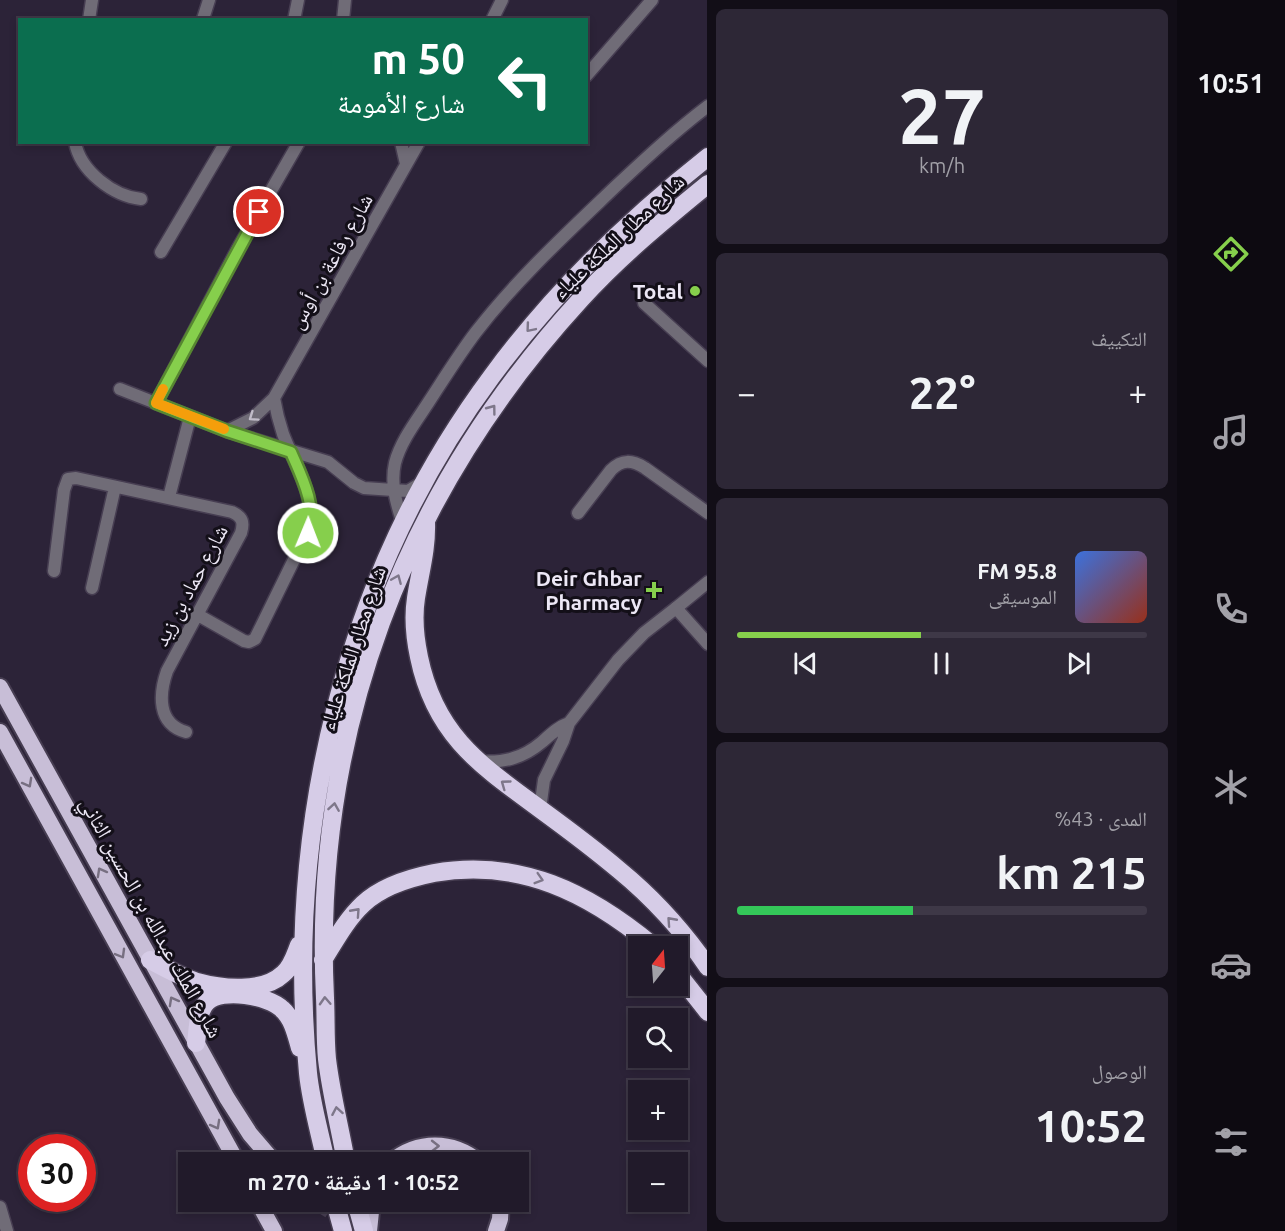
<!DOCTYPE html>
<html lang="ar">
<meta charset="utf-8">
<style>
body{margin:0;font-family:Ubuntu,"Noto Naskh Arabic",sans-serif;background:#2d2736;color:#f1f3f6;direction:rtl;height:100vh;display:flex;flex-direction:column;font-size:22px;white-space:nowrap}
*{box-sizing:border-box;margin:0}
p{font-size:20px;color:#a2a1a8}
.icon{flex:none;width:33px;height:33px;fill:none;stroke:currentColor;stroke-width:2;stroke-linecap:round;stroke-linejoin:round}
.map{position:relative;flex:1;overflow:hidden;direction:ltr}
.side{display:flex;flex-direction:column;gap:9px;padding:9px;background:#120e17;width:470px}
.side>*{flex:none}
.top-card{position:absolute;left:18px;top:18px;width:570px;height:126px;border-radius:0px;box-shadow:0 3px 9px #0003,0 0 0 2px #3e3847;direction:rtl;background:#0b6e4f;color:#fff;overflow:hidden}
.needle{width:39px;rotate:17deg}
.controls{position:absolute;left:628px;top:936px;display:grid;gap:12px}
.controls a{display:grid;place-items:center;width:60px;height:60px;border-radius:0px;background:#211a2a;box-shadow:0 3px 9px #0003,0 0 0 2px #3e3847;font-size:30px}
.speed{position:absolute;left:18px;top:1134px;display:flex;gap:12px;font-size:30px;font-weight:700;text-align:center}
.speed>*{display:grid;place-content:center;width:78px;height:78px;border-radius:50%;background:#211a2a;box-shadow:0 3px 9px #0003,0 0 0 2px #3e3847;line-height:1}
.speed .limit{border:9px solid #d22;background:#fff;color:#111}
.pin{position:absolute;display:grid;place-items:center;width:51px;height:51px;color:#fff;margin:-26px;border:3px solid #fff;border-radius:50%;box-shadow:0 2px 6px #0007}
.me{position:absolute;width:66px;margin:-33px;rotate:1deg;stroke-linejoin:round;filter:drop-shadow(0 0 4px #0008)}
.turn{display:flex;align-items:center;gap:21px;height:126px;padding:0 24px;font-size:27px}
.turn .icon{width:78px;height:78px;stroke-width:2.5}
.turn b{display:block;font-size:42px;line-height:51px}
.big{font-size:45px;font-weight:700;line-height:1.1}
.side .widget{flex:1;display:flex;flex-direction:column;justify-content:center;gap:9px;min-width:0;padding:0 21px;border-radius:9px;background:#2d2736}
.side .dial{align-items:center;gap:0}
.dial b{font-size:78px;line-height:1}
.song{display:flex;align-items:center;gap:18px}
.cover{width:72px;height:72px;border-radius:9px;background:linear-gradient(135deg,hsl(220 70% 55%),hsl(10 70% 35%))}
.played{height:6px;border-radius:3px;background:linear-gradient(90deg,#86cf4c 45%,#3e3847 45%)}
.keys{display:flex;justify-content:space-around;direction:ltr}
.heat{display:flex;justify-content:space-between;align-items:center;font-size:33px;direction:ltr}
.charge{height:9px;border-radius:4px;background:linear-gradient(90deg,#34c759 43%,#3e3847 0)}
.trip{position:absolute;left:178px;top:1152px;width:351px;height:60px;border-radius:0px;background:#211a2a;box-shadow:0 3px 9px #0003,0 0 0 2px #3e3847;font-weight:700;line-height:60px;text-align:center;direction:rtl}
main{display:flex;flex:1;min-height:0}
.tab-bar{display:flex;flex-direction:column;width:108px;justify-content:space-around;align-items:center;background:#0d0a11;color:#a2a1a8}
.tab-bar .icon{width:42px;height:42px}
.tab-bar .active{color:#86cf4c}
.tab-bar b{font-size:27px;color:#f1f3f6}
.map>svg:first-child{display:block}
</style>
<main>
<nav class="tab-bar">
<b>10:51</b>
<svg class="icon active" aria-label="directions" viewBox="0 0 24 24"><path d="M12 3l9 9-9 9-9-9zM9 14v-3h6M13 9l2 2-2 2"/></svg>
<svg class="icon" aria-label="music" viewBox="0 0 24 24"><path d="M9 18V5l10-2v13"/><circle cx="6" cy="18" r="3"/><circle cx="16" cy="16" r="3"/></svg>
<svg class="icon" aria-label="phone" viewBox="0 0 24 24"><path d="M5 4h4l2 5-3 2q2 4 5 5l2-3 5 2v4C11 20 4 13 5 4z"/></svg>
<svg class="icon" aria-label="climate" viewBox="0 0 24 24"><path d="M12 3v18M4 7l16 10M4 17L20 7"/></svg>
<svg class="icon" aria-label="car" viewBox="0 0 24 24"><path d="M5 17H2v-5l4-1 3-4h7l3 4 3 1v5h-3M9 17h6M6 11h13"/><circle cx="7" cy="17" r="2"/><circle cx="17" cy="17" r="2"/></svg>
<svg class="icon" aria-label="filters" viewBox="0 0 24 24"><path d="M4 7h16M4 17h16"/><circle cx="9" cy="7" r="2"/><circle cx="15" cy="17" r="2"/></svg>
</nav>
<section class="side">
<div class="widget dial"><b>27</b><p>km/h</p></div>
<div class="widget"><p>التكييف</p>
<div class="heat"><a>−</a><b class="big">22°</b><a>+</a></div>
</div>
<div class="widget">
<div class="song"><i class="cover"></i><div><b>95.8 FM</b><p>الموسيقى</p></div></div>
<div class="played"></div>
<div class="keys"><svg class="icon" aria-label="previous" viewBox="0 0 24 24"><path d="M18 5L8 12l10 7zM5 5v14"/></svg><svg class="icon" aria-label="pause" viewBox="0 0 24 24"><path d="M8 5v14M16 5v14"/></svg><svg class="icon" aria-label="next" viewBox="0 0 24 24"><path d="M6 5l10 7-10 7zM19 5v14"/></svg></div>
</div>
<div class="widget"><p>المدى · 43%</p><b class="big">215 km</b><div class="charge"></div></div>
<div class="widget"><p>الوصول</p><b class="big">10:52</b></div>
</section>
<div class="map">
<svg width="708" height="1231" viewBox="0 0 708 1231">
<rect width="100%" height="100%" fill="#2c2338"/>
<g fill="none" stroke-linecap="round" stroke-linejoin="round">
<path stroke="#494054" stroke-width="16" stroke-dasharray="16 8" stroke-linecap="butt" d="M 316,1202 L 363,1231"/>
<defs>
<path id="minor" d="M 203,19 L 209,0
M 89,20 L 92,0
M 294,20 L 298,0
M 343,20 L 345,0
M 492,20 L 502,0
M 586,76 L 652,0
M 75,142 C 80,171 113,196 141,199
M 401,142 L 406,164
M 161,252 L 226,142
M 644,303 L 708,361
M 120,389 L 227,431 L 328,462 L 354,483 L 364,488 L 408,491 L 424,481
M 156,403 L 237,250 L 299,142
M 227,431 L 253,418 L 274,398 L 419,142
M 169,497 L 190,417
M 578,513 L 611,470 C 622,459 632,460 645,468 L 708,513
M 403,525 C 397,504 390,485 395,463 C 401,440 418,419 430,400 C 445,377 460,353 476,332 C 517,279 567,233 615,187 C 645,159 675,131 708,106
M 54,571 L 64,490 L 68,479 L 76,478 L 232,512 C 243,517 244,523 241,533 L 167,671 C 159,694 157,724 186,732
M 92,588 L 115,487
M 676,608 L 708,582
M 198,615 L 244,641 L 249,642 L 255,639 L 310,527 C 315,495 294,463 283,434 C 279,422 276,410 274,398
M 0,1207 L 7,1231"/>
<path id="tertiary" d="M 477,761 C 503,763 522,759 542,742 C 551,734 558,727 569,723
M 540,809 L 544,780 L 563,741 L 569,723 L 618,660 L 644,633 L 676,608 L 708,644"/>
<path id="trunk" d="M 0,687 L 227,1098 L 250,1134 L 274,1162
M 0,732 L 237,1162
M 391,1162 C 418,1140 452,1140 479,1162
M 258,1202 L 274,1231
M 369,1231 L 372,1202
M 496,1231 L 500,1219 L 501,1202"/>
<path id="motorway" d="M 426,522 C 427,549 420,572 416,598 C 413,617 415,638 419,657 C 435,735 480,765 540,809 C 566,828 593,848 619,870 C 652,897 683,931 708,967
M 150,960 C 165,968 181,977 197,982 C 222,989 263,993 283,974 C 292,967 295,955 299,945
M 323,960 C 335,941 346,920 363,904 C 382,886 409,878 434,873 C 520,858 589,893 653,946
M 678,974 L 708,1012
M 196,1043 C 198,1030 197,1012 207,1002 C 222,987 269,996 282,1009 C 293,1019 296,1034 300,1048
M 326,1162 C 320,1133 311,1103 308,1073 C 285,828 344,575 492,376 C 553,293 627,221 708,157
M 346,1162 C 340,1128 331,1093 327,1059 C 325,1039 326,1018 325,998 C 312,734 402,494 581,299 C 619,257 664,220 708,184
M 335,1202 L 343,1231
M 356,1202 L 364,1231"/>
</defs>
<use href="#minor" stroke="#473e52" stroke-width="15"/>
<use href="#tertiary" stroke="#473e52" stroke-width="15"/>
<use href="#trunk" stroke="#473e52" stroke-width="20"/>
<use href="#motorway" stroke="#473e52" stroke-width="21"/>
<use href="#minor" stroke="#706c77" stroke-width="12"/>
<use href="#tertiary" stroke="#706c77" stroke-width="12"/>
<use href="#trunk" stroke="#c8bed7" stroke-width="16"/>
<use href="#motorway" stroke="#d6cce7" stroke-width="18"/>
</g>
<defs><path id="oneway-chevron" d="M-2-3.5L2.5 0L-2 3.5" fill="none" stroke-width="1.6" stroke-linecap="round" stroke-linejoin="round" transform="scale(1.5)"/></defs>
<g stroke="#7e778a">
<use href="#oneway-chevron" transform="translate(530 328) rotate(130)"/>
<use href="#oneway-chevron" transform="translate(492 409) rotate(-53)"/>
<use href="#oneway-chevron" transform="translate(397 579) rotate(-67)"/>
<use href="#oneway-chevron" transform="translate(505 784) rotate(-144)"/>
<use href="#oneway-chevron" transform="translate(334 807) rotate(-81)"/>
<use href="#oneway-chevron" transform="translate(539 879) rotate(17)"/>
<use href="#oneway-chevron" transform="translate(356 912) rotate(-48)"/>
<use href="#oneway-chevron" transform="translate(671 921) rotate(-132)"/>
<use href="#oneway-chevron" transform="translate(325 1001) rotate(-93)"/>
<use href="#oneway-chevron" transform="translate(337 1111) rotate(-100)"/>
</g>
<use stroke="#c1bcc9" href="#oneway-chevron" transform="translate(253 417) rotate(145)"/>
<g stroke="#776f81">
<use href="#oneway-chevron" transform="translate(28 783) rotate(61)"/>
<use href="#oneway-chevron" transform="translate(101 872) rotate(-119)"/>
<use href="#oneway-chevron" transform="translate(121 954) rotate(60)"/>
<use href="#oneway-chevron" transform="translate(173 1001) rotate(-119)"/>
<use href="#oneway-chevron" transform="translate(216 1125) rotate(61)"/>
<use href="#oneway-chevron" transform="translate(435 1146)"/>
</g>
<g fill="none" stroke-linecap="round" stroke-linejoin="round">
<defs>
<path id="route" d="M 259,212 L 156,403 L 227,431 L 291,452 C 301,475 318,508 308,533"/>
</defs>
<use href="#route" stroke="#578731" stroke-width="15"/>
<use href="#route" stroke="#86cf4c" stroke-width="10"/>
<path stroke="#f59e0b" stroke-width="10" d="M 163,389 L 156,403 L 224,429"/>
</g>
<g fill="#86cf4c" stroke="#130f18" stroke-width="2">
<circle cx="695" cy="291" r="6"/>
<path d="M651 581h6v6h6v6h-6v6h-6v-6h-6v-6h6z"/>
</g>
<g text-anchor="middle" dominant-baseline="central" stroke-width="6" stroke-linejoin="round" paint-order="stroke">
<g font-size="21" fill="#ece7f5" stroke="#130f18">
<text transform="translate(618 236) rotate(-43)">شارع مطار الملكة علياء</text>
<text transform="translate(330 261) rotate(-61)">شارع رفاعة بن أوس</text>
<text transform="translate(190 585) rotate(-62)">شارع حماد بن زيد</text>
<text transform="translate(352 648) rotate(-72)">شارع مطار الملكة علياء</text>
<text transform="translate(152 917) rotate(61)">شارع الملك عبدالله بن الحسين الثاني</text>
</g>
<g font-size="21" font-weight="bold" fill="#ece7f5" stroke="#130f18" text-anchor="end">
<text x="683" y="291">Total</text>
<text x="642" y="578">Deir Ghbar<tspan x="642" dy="24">Pharmacy</tspan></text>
</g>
</g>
</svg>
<div class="controls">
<a><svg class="needle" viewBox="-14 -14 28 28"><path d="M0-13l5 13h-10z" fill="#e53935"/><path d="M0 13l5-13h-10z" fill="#a2a1a8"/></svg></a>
<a><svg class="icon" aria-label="search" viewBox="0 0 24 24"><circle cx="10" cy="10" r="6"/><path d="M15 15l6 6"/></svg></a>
<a>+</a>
<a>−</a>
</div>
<div class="speed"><div class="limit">30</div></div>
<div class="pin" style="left:259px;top:212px;background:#d93025"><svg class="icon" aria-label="arrive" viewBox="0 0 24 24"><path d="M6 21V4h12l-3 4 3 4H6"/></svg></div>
<svg class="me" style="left:308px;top:533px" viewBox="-20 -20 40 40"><circle r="17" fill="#86cf4c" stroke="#fff" stroke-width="3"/><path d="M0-11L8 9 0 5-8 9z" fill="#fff"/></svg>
<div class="trip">10:52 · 1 دقيقة · 270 m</div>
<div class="top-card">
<div class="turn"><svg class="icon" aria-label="left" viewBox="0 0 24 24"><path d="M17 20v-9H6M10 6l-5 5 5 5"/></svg><div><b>50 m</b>شارع الأمومة</div></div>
</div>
</div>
</main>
